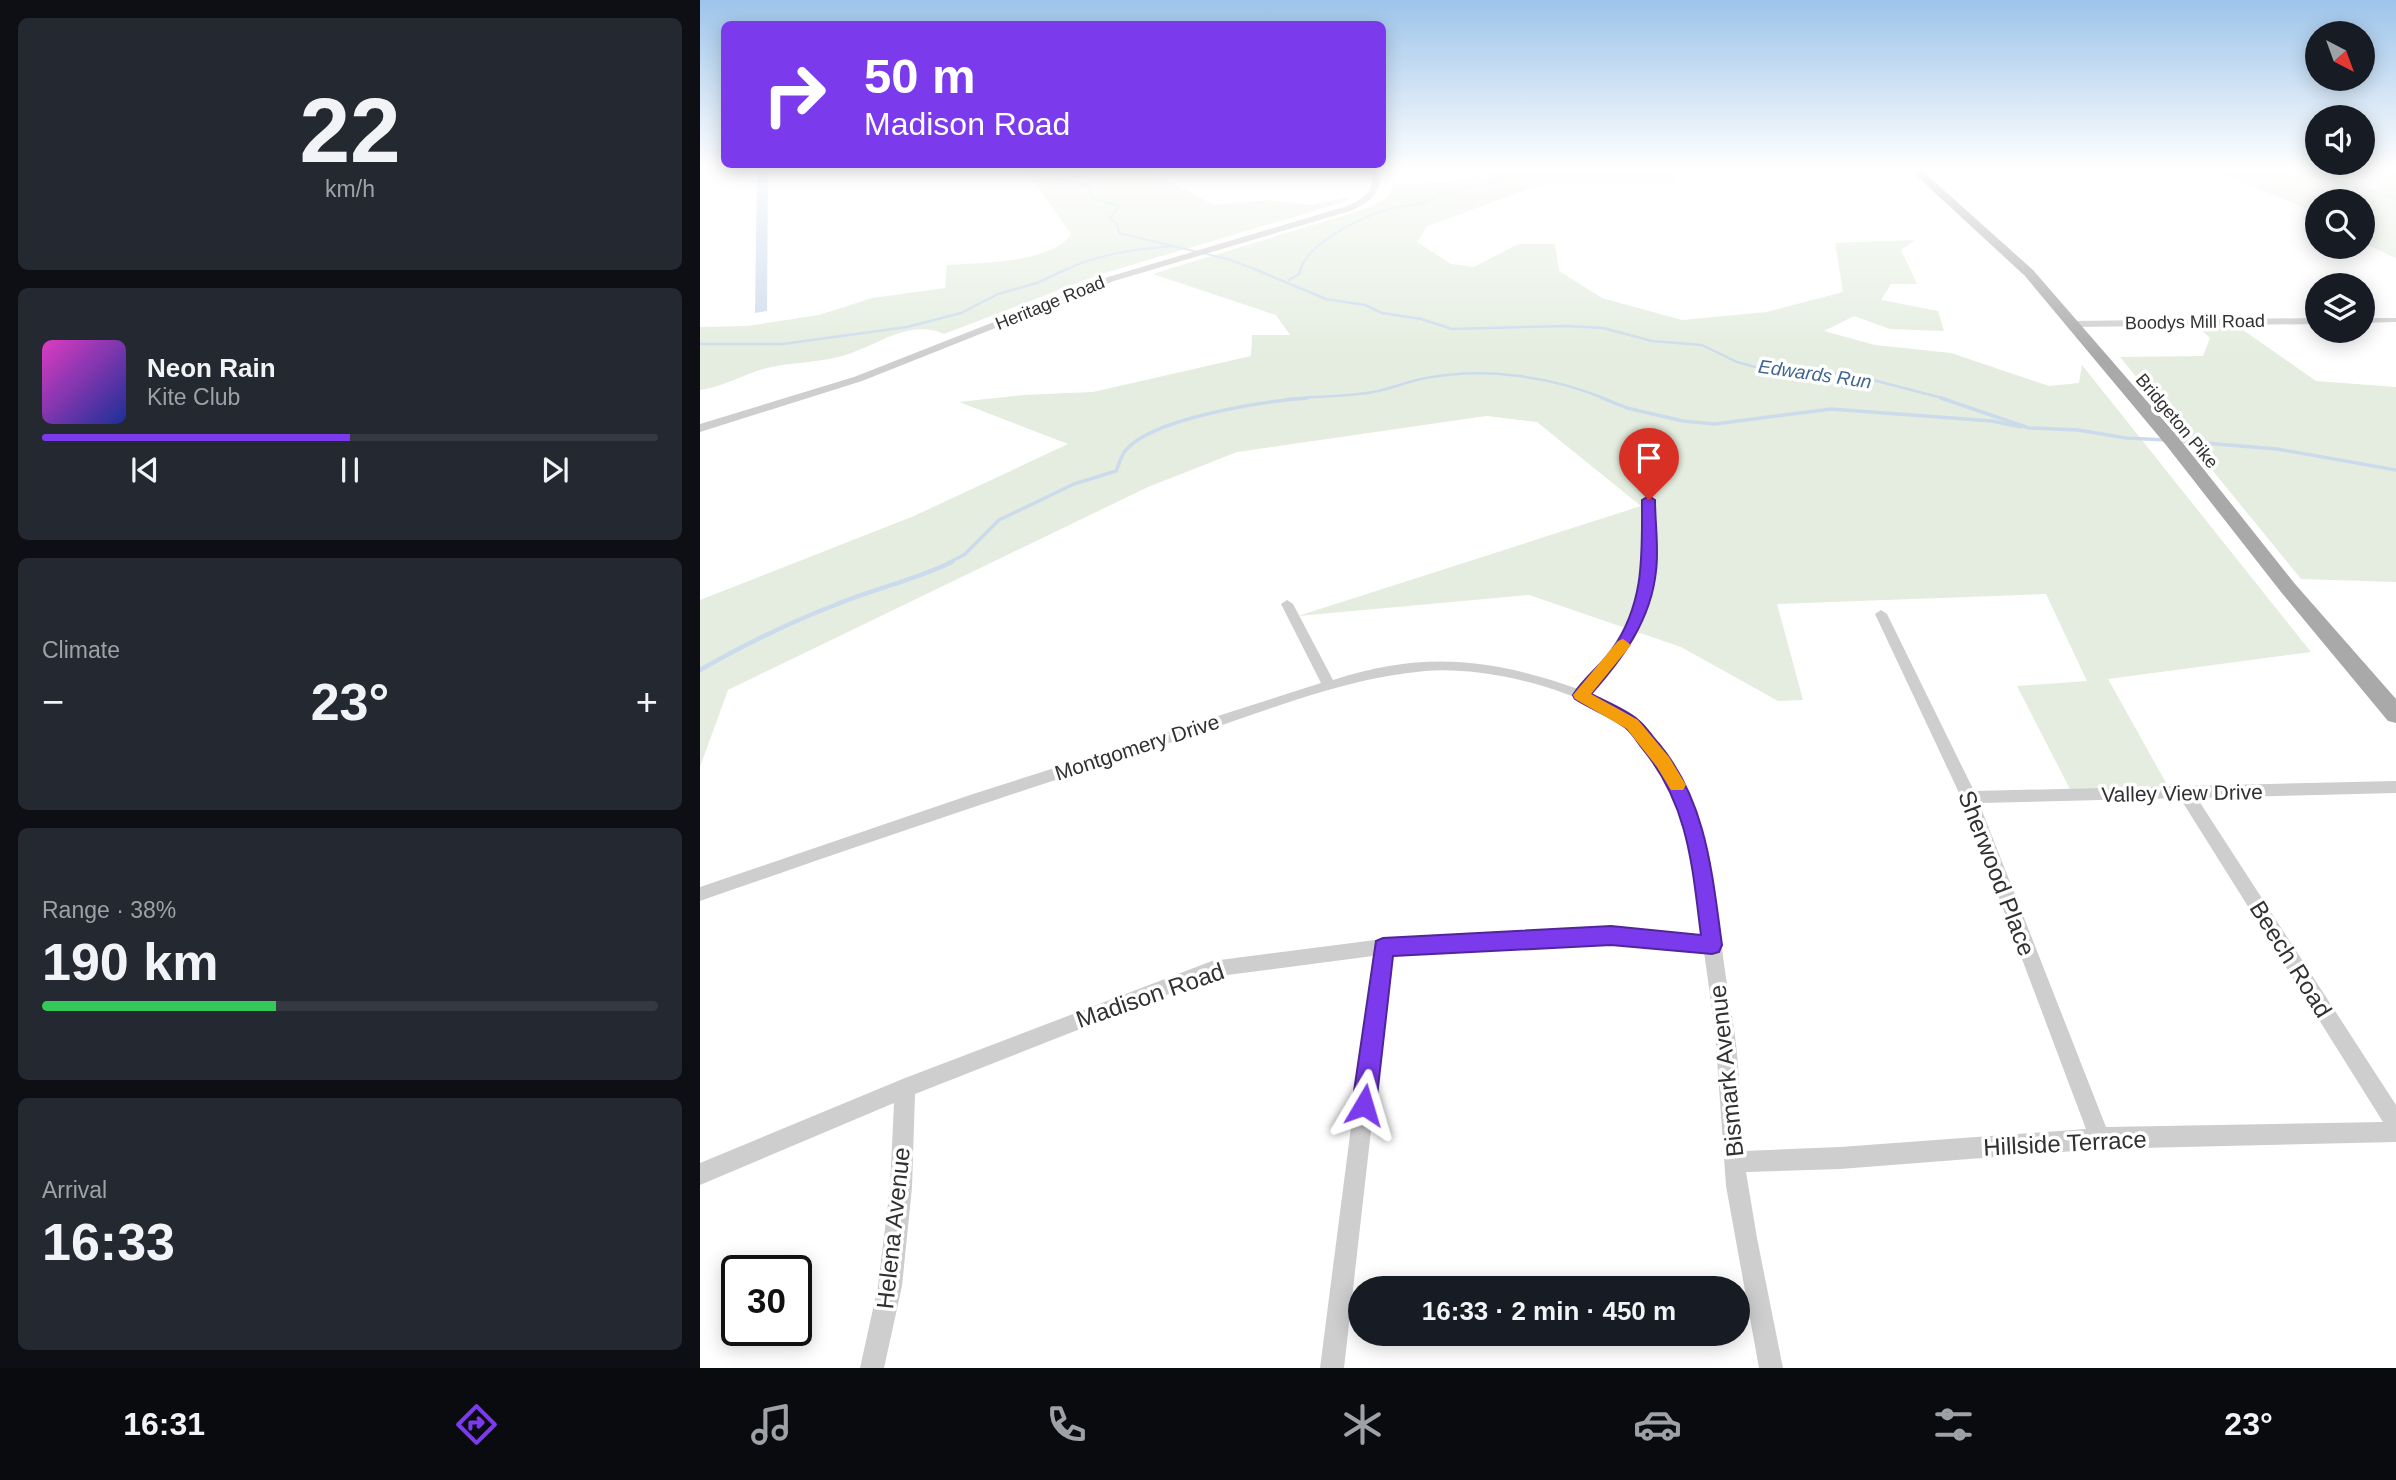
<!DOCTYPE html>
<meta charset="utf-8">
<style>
body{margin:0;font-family:Arial,sans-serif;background:#242831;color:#f1f3f6;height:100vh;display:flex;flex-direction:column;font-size:26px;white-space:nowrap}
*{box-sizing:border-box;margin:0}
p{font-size:23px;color:#9ea1a6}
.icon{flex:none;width:38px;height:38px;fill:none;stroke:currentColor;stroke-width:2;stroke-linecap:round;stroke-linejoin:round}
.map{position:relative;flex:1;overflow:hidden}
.details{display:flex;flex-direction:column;gap:18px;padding:18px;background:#0d0f14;width:700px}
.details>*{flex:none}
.top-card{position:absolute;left:21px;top:21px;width:665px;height:147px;border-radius:10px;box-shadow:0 4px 18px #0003;background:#7c3aed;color:#fff;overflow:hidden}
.needle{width:46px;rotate:139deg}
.fabs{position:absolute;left:1605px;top:21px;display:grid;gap:14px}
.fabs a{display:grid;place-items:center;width:70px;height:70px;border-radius:50%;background:#171b24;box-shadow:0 4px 18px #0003;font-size:35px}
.speed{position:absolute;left:21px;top:1255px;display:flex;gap:14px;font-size:35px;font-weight:700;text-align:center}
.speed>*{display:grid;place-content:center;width:91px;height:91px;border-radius:50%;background:#171b24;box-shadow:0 4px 18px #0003;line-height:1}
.speed .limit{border:4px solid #111;border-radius:10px;background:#fff;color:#111}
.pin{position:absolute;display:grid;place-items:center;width:60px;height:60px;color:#fff;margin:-72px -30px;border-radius:50% 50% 50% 0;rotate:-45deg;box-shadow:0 0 7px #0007}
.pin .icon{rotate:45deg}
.me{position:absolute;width:77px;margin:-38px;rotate:7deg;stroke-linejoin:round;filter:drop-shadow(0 0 5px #0008)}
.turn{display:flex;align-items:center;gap:24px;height:147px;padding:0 28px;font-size:32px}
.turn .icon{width:91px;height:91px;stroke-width:2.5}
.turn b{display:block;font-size:49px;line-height:60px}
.big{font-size:52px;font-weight:800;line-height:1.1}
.details .widget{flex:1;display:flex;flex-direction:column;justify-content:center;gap:10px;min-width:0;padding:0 24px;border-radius:10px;background:#242831}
.details .dial{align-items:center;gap:0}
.dial b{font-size:91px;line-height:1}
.song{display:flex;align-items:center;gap:21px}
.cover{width:84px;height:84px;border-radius:10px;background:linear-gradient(135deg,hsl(310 70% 55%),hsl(230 70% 35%))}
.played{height:7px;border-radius:4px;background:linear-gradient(90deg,#7c3aed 50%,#363941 50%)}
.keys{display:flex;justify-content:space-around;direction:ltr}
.heat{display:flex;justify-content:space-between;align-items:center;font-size:38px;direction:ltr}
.charge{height:10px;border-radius:5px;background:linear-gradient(90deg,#34c759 38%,#363941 0)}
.trip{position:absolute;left:648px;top:1276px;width:402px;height:70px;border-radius:35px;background:#171b24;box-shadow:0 4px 18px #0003;font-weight:800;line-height:70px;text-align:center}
.menu{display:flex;height:112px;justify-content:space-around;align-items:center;background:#090b0e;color:#9ea1a6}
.menu .icon{width:49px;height:49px}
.menu .on{color:#7c3aed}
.menu b{font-size:32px;color:#f1f3f6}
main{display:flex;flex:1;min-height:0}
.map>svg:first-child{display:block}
</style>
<main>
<section class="details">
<div class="widget dial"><b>22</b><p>km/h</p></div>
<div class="widget">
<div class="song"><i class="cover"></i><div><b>Neon Rain</b><p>Kite Club</p></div></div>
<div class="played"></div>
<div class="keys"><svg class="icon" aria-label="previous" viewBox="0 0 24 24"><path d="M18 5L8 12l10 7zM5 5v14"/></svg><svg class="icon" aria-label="pause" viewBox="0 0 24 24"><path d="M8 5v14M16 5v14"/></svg><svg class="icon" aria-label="next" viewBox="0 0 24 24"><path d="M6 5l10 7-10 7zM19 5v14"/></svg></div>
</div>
<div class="widget"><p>Climate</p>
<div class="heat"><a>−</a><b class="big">23°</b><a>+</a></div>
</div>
<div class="widget"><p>Range · 38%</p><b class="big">190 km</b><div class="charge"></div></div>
<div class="widget"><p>Arrival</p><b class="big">16:33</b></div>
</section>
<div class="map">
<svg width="1696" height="1368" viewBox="0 0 1696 1368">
<rect width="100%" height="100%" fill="#fff"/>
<path fill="#e4eddf" d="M 298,167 L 441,167 L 514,205 L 568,200 L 610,205 L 651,197 L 644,202 L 401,274 L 244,334 C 208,318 176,347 142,356 C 117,363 91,362 67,368 C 44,374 24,387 0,390 L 0,327 L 47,326 L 119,315 L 172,298 L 245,288 L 247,265 C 278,263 353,263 371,234 L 332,179 Z
M 795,167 L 972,167 L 977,183 L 840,185 L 727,226 L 717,242 L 751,264 L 774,267 L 818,244 L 855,244 L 859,271 L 902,298 L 982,320 L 1067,312 L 1143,292 L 1135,243 L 1215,240 L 1201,250 L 1217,284 L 1191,284 L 1181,300 L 1238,311 L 1244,331 L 1190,329 L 1154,316 L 1124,331 L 1175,345 L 1251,353 L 1349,386 L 1379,383 L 1382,365 L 1611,652 L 1408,679 L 1470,790 L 1372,793 L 1317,686 L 1387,681 L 1346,594 L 1077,604 L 1103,700 L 1078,701 L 981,647 L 829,595 L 598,616 L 941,506 L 837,422 L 786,416 L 537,452 L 448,487 L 28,690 L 0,767 L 0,600 L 214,516 L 368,444 L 259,402 L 323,395 L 393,392 L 551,356 L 552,335 L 590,335 L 576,315 L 453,274 L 671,207 L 689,196 L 693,185 L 756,181 L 801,170 Z
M 1466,167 L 1696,167 L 1696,258 L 1663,243 L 1662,201 L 1617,201 L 1617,222 L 1615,212 L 1530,177 Z
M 1536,325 L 1616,381 L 1696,387 L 1696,582 L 1601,579 L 1420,357 L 1503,356 L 1510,338 L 1497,326 Z"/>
<path fill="#ccdbec" d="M 57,167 L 68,167 L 67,311 L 55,313 Z"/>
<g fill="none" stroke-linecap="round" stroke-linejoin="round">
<path stroke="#ccdbec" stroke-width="2" d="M 363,167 L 369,171 L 361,177 L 362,180 L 391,186 L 391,198 L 420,206 L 410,218 L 417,224 L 419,233 L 527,259 L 557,270
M 1574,167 L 1615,175 L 1696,199
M 365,270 C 399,254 436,249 473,246
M 600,270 C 609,243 659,218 686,210 C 699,206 715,206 728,201 C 733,199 736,195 741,193 C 767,186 796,187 816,167"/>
<path stroke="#ccdbec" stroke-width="2.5" d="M 552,268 L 626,299 L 665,305 L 682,313 L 721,319 L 752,329 L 866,326 L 903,328 L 952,341 L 1002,345 L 1037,362 L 1070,371 L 1121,371 L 1173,380 L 1246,399
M 589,280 L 599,274 L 601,268
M 0,344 L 83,344 L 207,327 L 261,313 L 298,294 L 337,283 L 369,268
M 587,399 C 616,396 645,397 673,392 C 691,389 708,381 726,378 C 785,367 850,376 906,399"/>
<path stroke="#ccdbec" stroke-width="3.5" d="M 902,398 L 927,408 L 983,421 L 1015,424 L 1131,409 L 1292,421 L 1321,427
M 1241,398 L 1329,428 L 1378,430 L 1426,438 L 1466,440
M 1479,441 L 1577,449 L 1696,470
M 248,563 L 264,555 L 299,520 L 374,484 L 416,471 C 419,465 421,456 425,451 C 451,418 566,401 607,398"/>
<path stroke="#ccdbec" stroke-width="4.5" d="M 0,670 C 44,645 88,623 135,605 C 173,589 215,580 252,562"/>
<path fill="#cecece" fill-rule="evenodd" d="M 1617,318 L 1617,324 L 1373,327 L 1369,324 L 1373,321 Z
M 1662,318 L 1696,318 L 1696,322 L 1662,323 Z
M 949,497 L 955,500 C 955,523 957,547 955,571 C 950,619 921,658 890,693 C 997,737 1008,849 1022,949 C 1026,981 1032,1013 1036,1044 C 1040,1080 1040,1115 1044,1151 L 1140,1147 L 1386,1129 L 1261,797 L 1175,614 L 1181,610 L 1187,614 L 1274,791 L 1696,781 L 1696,793 L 1497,798 L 1696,1105 L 1696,1142 L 1400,1149 L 1140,1169 L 1046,1172 L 1057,1238 L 1083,1368 L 1059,1368 L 1026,1186 L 1015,1031 L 1004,952 L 911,944 L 691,955 L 644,1368 L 620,1368 L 673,956 L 512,977 L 215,1094 L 212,1187 L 202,1286 L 184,1368 L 160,1368 L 178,1286 L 190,1187 L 194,1103 L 0,1185 L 0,1163 L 205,1078 L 512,961 L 683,939 L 911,928 L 1002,936 C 994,863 985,777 925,726 C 881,688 782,666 725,671 C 642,678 555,715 475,741 C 316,792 158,846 0,901 L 0,887 L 273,794 L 621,683 L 581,604 L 587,600 L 593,604 L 633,680 C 724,651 789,658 878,689 C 909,654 937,619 943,571 C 946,548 943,524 943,500 ZM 1480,798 L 1683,1122 L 1406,1127 L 1279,803 Z"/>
<path fill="#cecece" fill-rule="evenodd" d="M 669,167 L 677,167 C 686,191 671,202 650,211 L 414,281 L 162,381 L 0,432 L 0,424 L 154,377 L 408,277 L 644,207 C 664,199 678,190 669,167 Z"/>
<path fill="#a9a9a9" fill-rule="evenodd" d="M 1207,167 L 1218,167 L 1333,270 L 1478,437 L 1595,584 L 1696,699 L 1696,723 L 1688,721 L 1581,592 L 1466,445 L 1325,276 Z"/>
</g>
<linearGradient id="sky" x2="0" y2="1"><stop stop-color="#9dc4ea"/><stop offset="0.47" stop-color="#fff"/><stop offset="1" stop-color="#fff" stop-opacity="0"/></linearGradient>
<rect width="1696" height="358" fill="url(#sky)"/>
<path fill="#7c3aed" stroke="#51269a" stroke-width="2" d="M 949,496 L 955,500 C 955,523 959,548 956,571 C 951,620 923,658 891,694 C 906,702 925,709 938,720 C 946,726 952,737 959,744 C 1007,802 1012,874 1022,945 L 1019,952 L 1012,954 L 911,945 L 693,956 L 676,1105 L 672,1113 L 664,1117 L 656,1113 L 652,1105 L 676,941 L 683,938 L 911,926 L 1001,935 C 992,866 989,806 943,749 C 938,743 933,734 926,728 C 912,717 891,709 875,699 L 873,695 C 883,679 900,666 912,650 C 945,602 942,555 942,500 Z"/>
<path fill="#f59e0b" d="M 923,639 L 931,645 L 891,694 L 938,720 L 969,757 L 986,785 L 983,790 L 971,790 L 957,767 L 927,729 L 875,699 L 873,695 L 918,641 Z"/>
<g text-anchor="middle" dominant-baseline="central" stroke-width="7" stroke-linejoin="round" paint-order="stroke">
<g font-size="18" fill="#313131" stroke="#fff">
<text transform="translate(350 303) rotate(-22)">Heritage Road</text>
<text transform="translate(1495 322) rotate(-1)">Boodys Mill Road</text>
<text transform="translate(1477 421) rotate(50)">Bridgeton Pike</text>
</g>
<g font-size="19" font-style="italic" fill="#406591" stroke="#fff">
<text transform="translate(1115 374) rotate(8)">Edwards Run</text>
</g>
<g font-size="21" fill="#313131" stroke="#fff">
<text transform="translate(437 747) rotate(-18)">Montgomery Drive</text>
<text transform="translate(1482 793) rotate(-1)">Valley View Drive</text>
</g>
<g font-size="24" fill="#313131" stroke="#fff">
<text transform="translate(1297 873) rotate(69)">Sherwood Place</text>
<text transform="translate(1591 959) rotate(58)">Beech Road</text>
<text transform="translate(450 995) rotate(-19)">Madison Road</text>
<text transform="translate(1026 1071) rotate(-96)">Bismark Avenue</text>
<text transform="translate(1365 1143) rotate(-3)">Hillside Terrace</text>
<text transform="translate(193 1228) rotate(-84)">Helena Avenue</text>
</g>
</g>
</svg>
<div class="fabs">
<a><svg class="needle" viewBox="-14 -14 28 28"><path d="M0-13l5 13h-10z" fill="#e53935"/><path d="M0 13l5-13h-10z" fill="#9ea1a6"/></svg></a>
<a><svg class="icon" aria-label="sound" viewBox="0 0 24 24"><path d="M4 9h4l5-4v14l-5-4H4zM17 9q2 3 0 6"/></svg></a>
<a><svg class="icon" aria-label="search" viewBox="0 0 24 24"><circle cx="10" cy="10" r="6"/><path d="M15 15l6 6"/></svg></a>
<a><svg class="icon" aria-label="layers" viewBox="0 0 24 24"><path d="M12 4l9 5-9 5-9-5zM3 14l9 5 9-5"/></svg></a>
</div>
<div class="speed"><div class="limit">30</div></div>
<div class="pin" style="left:949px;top:500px;background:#d93025"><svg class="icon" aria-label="arrive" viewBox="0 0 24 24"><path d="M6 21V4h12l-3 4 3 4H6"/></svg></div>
<svg class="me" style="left:664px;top:1105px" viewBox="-20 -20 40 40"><path d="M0-17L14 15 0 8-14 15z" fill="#7c3aed" stroke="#fff" stroke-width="4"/></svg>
<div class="trip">16:33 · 2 min · 450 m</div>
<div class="top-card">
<div class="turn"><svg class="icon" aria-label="right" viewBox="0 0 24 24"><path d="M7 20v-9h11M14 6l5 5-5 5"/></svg><div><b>50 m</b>Madison Road</div></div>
</div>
</div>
</main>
<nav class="menu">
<b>16:31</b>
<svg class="icon on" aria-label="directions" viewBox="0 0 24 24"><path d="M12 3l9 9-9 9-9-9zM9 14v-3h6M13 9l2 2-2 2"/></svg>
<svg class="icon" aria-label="music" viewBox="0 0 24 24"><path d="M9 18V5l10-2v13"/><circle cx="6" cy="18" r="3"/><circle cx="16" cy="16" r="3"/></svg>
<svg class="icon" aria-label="phone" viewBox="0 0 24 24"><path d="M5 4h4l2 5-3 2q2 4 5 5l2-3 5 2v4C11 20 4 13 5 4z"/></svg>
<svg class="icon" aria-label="climate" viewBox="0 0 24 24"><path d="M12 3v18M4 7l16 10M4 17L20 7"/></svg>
<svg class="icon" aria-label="car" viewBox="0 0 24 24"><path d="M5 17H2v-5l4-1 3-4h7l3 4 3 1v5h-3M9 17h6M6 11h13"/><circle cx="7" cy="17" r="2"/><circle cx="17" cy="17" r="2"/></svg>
<svg class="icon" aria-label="filters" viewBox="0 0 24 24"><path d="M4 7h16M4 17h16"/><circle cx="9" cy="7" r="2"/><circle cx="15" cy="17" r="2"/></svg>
<b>23°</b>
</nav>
